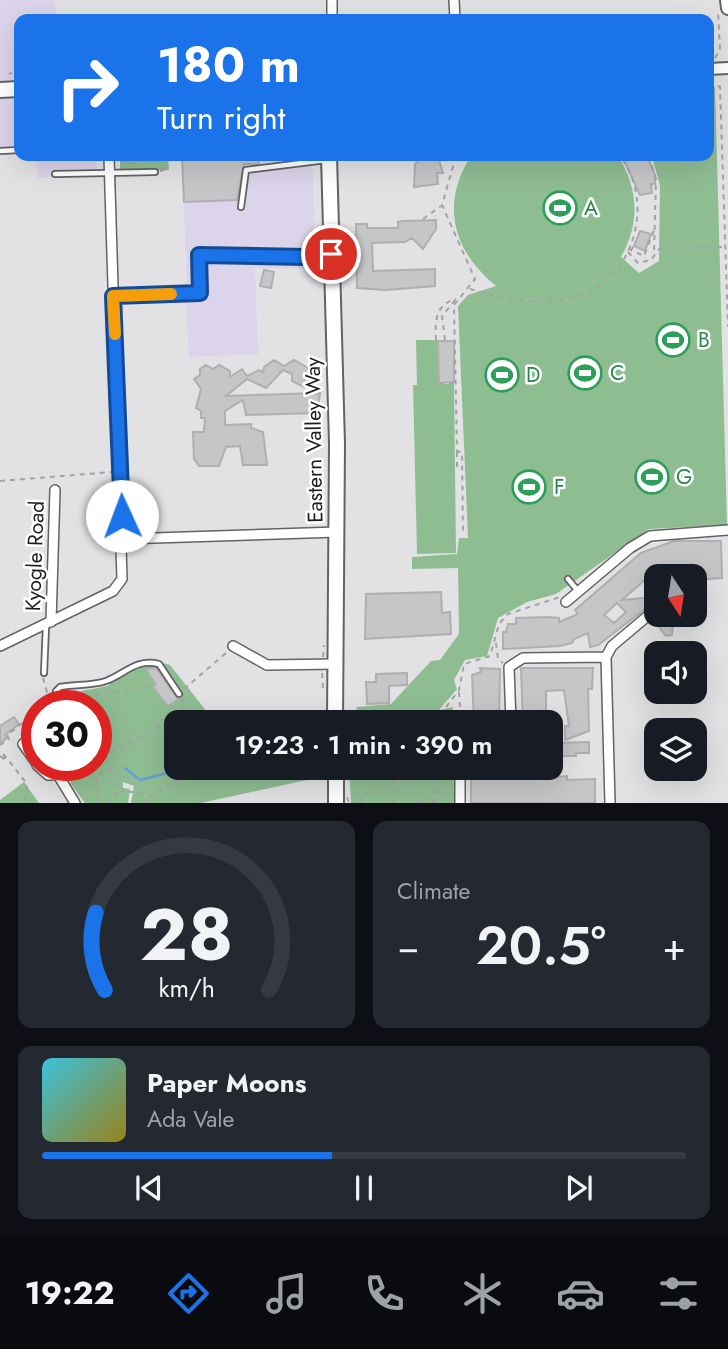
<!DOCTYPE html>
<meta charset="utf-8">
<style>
body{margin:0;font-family:Jost,sans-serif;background:#242831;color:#f1f3f6;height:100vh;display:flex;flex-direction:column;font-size:26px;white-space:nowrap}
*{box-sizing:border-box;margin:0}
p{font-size:23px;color:#9ea1a6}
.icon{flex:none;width:38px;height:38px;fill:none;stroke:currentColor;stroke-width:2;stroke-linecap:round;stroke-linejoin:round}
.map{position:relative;height:803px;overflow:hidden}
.panel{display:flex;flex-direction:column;gap:18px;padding:18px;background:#0d0f14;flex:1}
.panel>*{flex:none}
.top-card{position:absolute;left:14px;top:14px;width:700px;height:147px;border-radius:14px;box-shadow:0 7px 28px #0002;background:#1a73e8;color:#fff;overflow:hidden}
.needle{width:46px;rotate:168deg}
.tools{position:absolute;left:644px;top:564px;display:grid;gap:14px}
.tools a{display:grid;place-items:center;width:63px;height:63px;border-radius:14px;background:#171b24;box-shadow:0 7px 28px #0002;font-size:35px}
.speed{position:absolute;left:21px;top:690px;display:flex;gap:14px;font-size:35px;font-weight:700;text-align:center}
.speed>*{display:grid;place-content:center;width:91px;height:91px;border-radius:50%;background:#171b24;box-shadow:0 7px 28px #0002;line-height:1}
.speed .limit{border:10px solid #d22;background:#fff;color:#111}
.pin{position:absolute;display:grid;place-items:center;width:60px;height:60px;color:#fff;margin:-30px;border:4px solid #fff;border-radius:50%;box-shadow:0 2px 7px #0007}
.me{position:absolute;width:77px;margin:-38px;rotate:358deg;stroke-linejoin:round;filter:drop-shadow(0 0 5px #0008)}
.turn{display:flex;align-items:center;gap:24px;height:147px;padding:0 28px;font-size:32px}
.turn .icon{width:91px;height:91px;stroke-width:2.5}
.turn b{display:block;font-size:49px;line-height:60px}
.big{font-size:52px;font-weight:600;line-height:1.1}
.panel .card{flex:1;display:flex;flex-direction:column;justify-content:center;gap:10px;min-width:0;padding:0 24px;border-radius:14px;background:#242831}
.panel .dial{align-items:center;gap:0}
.dial svg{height:182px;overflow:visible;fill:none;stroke:#363941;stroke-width:7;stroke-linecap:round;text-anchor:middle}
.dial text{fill:#f1f3f6;stroke:none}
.song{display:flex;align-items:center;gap:21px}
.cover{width:84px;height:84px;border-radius:10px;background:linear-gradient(135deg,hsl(190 70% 55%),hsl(50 70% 35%))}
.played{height:7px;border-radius:4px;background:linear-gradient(90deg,#1a73e8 45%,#363941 45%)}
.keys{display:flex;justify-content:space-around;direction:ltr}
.heat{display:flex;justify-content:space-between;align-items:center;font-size:38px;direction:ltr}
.panel .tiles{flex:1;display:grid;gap:18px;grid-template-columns:1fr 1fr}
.card:last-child{grid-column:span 2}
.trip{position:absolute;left:164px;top:710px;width:399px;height:70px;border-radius:14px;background:#171b24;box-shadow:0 7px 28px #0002;font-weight:600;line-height:70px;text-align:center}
.dock{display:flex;height:112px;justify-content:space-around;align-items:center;background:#090b0e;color:#9ea1a6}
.dock .icon{width:49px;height:49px}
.dock .current{color:#1a73e8}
.dock b{font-size:32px;color:#f1f3f6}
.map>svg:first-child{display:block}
</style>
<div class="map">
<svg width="728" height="803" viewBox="0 0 728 803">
<rect width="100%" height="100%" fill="#e2e2e4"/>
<path fill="#dcd4ea" d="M 0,0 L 55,0 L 56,19 L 19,19 L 19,152 L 0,153 Z
M 36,156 L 96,156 L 97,169 L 51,170 L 52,177 L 37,178 Z
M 182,156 L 312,156 L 316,269 L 255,268 L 258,354 L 189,357 L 186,303 L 126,304 L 125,286 L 187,284 Z"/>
<path fill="#8fbd92" d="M 709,87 L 715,87 L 727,525 L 649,529 L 556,594 L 527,602 L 498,618 L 487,656 L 465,660 L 454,680 L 457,689 L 439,710 L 453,707 L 451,723 L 353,723 L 357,707 L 391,704 L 431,661 L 440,660 L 459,634 L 458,568 L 412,569 L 412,557 L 457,554 L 459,538 L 468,538 L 458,306 L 468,295 L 496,286 C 453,251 440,204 471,156 L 618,156 C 639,189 640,223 621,257 L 639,273 L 659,261 L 660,186 L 652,156 L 709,156 Z
M 120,156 L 168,156 L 169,170 L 120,172 Z
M 416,340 L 438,340 L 439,384 L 454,384 L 456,553 L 417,554 L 413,385 L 417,385 Z
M 156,661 L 170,665 L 208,713 L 228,723 L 177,723 L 177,768 L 321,768 L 321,777 L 201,803 L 131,803 L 134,786 L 123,782 L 123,788 L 130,789 L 128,803 L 85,803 L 71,784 L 64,765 L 96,765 L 96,705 L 61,705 L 66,694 L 108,686 L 134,663 Z
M 349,768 L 453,768 L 455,803 L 351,803 Z
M 24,782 L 39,803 L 0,803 L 0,800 Z"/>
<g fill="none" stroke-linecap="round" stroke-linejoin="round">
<path stroke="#669ed5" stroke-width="2.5" d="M 125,768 L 140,780 L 187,768"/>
</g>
<path fill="#c6c6c8" stroke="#afafb1" stroke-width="2" fill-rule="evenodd" d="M 182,156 L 258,156 L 259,164 L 244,164 L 237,200 L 184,202 Z
M 622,156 L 647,156 L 655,175 L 655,184 L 651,184 L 652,193 L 640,195 Z
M 438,157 L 443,173 L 437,173 L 438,184 L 414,187 L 415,164 L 421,158 Z
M 436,220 L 436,229 L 423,249 L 412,238 L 405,242 L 372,243 L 373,271 L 435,269 L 435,286 L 386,290 L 357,288 L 356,224 L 367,224 L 367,228 L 398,228 L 398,222 L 402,221 Z
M 640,231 L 651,234 L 645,251 L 634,246 Z
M 264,270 L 274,272 L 271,288 L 260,286 Z
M 438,341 L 454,341 L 454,382 L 439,383 Z
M 274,360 L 284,366 L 294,360 L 315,372 L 315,380 L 304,387 L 292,381 L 292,374 L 283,370 L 266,388 L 247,379 L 226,396 L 320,393 L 317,413 L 246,415 L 243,400 L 225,411 L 225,425 L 251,424 L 251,428 L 263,432 L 267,465 L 243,465 L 240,446 L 226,447 L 219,466 L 199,466 L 194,459 L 193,432 L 204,432 L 205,418 L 201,418 L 201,411 L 196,408 L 201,389 L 194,379 L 200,375 L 200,369 L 206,365 L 213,369 L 219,365 L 230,371 L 230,377 L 242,369 L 247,376 L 259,370 L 263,372 L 264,367 Z
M 674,541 L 721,541 L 722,578 L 695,580 L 695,576 L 656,576 L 656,592 L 649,593 L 647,578 L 622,600 L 654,597 L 656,608 L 645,609 L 598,645 L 590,647 L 588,633 L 574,639 L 572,643 L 560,646 L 503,649 L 503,632 L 506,632 L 508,624 L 516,624 L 516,618 L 548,617 L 559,618 L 559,622 L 578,614 L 575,610 L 641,553 ZM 617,603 L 626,612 L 614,623 L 604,615 Z
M 441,592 L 442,613 L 450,612 L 451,634 L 365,639 L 366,594 Z
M 658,614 L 674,615 L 672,635 L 666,636 L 659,627 Z
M 156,668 L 178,699 L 168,706 L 153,687 L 156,685 L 146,669 Z
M 480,668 L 500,669 L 499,723 L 474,723 L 472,675 L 481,672 Z
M 521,668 L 593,668 L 592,689 L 588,689 L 589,731 L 565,740 L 565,726 L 569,726 L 564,690 L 546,691 L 546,723 L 523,723 Z
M 407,673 L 407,685 L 389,686 L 389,703 L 367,704 L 366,682 L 376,682 L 376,674 Z
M 14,717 L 19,724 L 5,735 L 7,738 L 0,743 L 0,726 Z
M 589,742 L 589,753 L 576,753 L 576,756 L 562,756 L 562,749 L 559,749 L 558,743 Z
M 471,768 L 527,768 L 527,773 L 535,773 L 535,779 L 567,776 L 567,780 L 595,779 L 595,803 L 471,803 Z"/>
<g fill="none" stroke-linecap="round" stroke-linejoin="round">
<defs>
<path id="service" d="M 0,151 L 19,150
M 55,174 L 155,172
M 241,207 L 246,170 L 326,160
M 114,296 L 200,293 L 199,255 L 306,257 L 328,254
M 568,579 L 578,591
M 44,673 L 46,626
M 53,705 L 56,691 L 60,687 C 75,684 92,686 106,681 C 125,674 136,658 159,664 L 179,694"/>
<path id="minor" d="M 332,0 L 332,19
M 454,0 L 455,19
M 123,539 L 337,532
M 566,602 L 630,548 L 650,536 L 728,530
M 51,622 L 55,490
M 0,646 L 113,591 L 122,579 L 109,156
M 233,646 L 267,665 L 336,664
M 459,716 L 459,723
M 511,723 L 509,667 L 523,658 L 606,657
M 37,744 L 31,737 L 23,744 L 37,764
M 37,765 L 48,775 L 56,775
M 52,765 L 75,803
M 460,768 L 460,803
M 610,803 L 606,657 L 612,646 L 650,614"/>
<path id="tertiary" d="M 709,69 L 728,68"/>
<path id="secondary" d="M 727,0 L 728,8"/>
<path id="primary" d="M 0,90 L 19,89
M 329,156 L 337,444 L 335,723
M 336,768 L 336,803"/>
</defs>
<use href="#service" stroke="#636365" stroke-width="8"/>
<use href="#minor" stroke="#636365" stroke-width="12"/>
<use href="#tertiary" stroke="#636365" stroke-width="14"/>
<use href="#secondary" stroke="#636365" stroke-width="16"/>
<use href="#primary" stroke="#636365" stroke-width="18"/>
<path stroke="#a3a3a5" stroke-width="2" stroke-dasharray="5 5" stroke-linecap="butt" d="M 715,58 L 720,50 L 718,11
M 9,74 L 12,73
M 709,81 L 720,87 L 728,327
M 456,156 L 442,205 L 475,279 L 454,305 L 457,451 L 462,452 L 463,534
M 649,156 L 656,179 L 654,255
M 121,161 L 141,165
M 160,171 L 167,169 L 160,168
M 423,219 L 441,206
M 633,247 L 631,250 L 644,256 L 654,230
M 628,252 L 638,263 L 651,260 L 660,248 L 723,247
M 470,289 C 502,299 542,307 576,297 C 634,280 656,203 620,156
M 436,340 C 435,322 435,304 456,299
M 445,340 L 442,316 L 456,299
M 439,384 L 455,383
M 457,452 L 457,469
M 0,481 L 112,472
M 496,643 L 498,659 L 503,663
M 323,657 L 324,645
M 322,673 L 323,688
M 43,678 L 48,696
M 184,689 L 227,652
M 459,692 L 460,708
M 78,705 L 93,695 L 152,686
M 181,723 L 184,711 L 182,698
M 434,723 L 459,690 L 464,664 L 490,656 L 499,624 L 508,614 L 560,597
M 0,745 L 9,739 L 7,735 L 37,712
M 111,752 C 135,745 150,722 177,725
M 0,756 L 6,761 L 2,752 L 27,784 L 25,803
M 433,768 L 435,803
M 420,774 L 434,779
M 119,792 L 140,792 L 147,796
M 435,792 L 451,792
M 347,797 L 349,803
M 99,803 L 96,776 L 110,769 L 117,774 C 119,787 119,794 109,803
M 142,803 L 155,792 L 203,768
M 359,803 L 368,793 L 426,768
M 392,803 L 403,781
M 416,803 L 434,797
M 422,803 L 435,801"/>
<use href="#service" stroke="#fff" stroke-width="4.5"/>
<use href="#minor" stroke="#fff" stroke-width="9"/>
<use href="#tertiary" stroke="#fff" stroke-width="10"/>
<use href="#secondary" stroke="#fff" stroke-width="12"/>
<use href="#primary" stroke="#fff" stroke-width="14"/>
</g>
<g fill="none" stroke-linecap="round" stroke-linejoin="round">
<defs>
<path id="route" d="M 122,516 L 113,296 L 200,293 L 199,255 L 306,257 L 331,254"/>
</defs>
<use href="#route" stroke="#114b97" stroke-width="18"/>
<use href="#route" stroke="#1a73e8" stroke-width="12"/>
<path stroke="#f59e0b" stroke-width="12" d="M 115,334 L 113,296 L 171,294"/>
</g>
<defs>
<symbol id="stadium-ring" viewBox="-11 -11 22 22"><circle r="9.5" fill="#fff" stroke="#2e9e5b" stroke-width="1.5"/><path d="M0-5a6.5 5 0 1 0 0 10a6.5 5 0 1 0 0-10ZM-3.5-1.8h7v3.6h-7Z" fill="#2e9e5b"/></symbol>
</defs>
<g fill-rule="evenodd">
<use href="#stadium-ring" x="541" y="189" width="38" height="38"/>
<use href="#stadium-ring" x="654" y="321" width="38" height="38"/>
<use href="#stadium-ring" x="566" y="354" width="38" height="38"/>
<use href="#stadium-ring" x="483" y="356" width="38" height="38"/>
<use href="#stadium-ring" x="633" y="458" width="38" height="38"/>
<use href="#stadium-ring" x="510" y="468" width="38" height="38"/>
</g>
<g text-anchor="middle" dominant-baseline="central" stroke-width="5" stroke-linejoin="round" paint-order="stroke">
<g font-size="21" fill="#27864d" stroke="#fff" text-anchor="start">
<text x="584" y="208">A</text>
<text x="698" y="340">B</text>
<text x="610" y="373">C</text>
<text x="526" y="375">D</text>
<text x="676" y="477">G</text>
<text x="554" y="487">F</text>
</g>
<g font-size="21" fill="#1d1d1e" stroke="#fff">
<text transform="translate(314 440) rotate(-91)">Eastern Valley Way</text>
<text transform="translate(35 556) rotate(-88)">Kyogle Road</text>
</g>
</g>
</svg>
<div class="tools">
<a><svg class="needle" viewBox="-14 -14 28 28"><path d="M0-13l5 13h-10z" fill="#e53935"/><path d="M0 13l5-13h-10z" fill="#9ea1a6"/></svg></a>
<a><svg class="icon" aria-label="sound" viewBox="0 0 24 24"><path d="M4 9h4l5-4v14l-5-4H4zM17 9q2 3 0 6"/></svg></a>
<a><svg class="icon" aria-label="layers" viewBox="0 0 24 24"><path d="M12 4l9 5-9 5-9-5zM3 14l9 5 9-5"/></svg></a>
</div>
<div class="speed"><div class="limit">30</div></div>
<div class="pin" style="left:331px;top:254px;background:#d93025"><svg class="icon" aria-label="arrive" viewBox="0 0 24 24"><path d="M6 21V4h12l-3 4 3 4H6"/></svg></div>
<svg class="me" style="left:122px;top:516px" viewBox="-20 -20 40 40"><circle r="19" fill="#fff"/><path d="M0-13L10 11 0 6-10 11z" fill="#1a73e8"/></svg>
<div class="trip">19:23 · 1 min · 390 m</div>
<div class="top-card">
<div class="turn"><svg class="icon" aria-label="right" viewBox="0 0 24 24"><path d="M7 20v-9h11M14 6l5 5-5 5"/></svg><div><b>180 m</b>Turn right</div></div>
</div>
</div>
<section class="panel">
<div class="tiles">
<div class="card dial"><svg viewBox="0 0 100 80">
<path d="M14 69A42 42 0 1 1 86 69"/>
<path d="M14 69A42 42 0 0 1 10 35" stroke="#1a73e8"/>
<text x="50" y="56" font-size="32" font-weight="700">28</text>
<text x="50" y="72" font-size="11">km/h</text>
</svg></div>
<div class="card"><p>Climate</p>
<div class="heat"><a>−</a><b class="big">20.5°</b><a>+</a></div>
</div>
<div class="card">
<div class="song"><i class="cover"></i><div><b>Paper Moons</b><p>Ada Vale</p></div></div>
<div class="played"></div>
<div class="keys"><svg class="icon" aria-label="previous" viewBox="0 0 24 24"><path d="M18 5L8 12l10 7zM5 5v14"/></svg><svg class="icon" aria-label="pause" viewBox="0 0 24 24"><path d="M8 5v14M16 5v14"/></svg><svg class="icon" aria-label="next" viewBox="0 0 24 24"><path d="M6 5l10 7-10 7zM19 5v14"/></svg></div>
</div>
</div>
</section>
<nav class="dock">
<b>19:22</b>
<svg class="icon current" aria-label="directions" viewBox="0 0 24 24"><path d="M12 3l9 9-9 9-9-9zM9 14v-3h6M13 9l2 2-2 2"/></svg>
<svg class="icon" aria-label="music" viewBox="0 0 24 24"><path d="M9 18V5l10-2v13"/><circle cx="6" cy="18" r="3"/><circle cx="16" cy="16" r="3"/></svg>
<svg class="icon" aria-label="phone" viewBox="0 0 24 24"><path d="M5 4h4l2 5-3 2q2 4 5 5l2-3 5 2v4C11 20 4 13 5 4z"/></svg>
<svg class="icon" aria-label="climate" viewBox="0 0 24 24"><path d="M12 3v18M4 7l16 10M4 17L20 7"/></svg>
<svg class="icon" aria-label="car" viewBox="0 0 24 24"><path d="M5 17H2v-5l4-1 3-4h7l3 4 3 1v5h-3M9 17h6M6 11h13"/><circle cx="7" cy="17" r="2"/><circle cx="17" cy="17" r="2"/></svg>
<svg class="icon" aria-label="filters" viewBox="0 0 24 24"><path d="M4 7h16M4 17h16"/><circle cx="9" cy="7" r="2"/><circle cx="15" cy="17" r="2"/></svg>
</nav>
